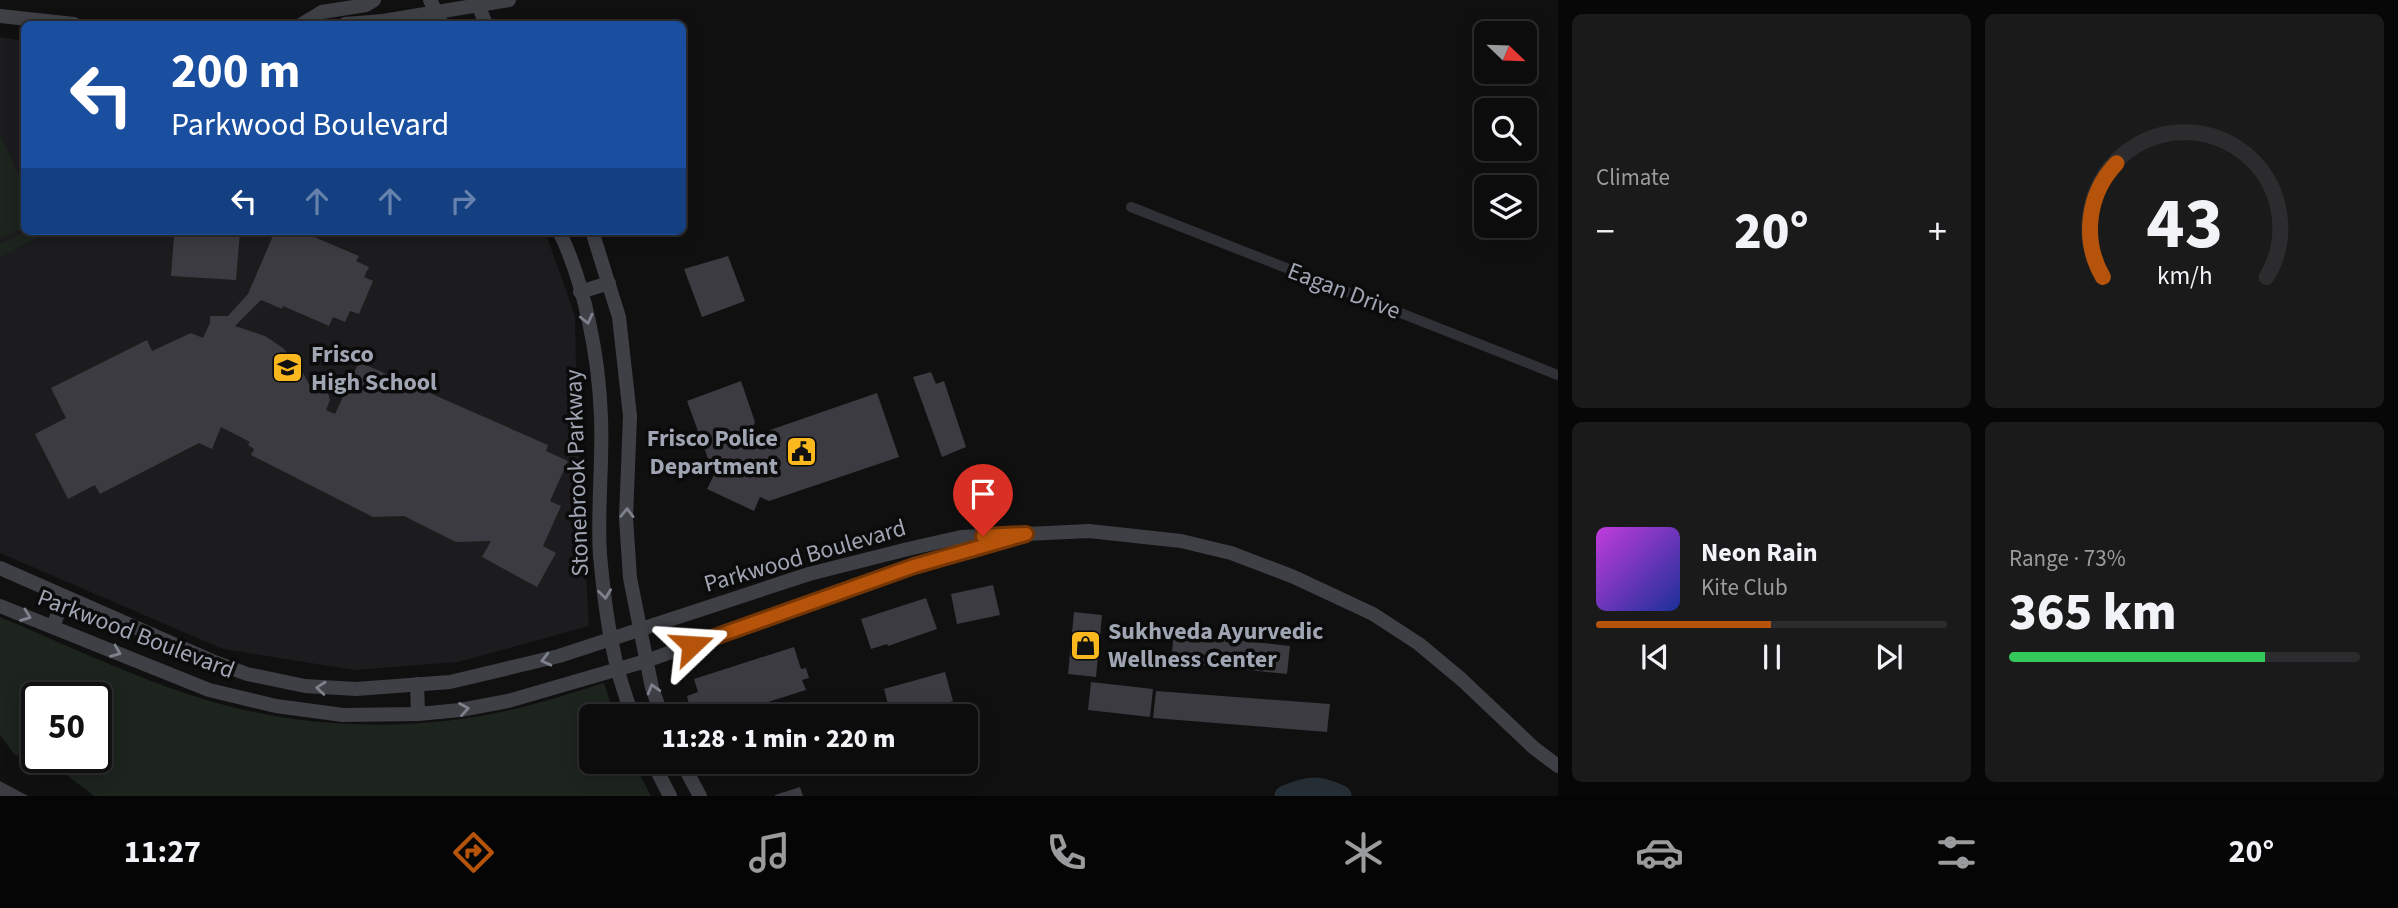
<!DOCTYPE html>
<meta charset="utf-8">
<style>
body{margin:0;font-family:"Source Sans 3",sans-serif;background:#1a1a1b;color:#f1f3f6;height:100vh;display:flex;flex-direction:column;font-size:26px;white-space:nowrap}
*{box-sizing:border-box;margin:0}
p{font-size:23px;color:#9a9b9d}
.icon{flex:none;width:38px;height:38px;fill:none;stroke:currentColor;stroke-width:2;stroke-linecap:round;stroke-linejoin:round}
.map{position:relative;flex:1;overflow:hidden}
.drawer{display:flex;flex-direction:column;gap:14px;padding:14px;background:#070707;width:840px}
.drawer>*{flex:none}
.top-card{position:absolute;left:21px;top:21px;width:665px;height:214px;border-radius:10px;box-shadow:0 4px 18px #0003,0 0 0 2px #2c2c2e;background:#1a4fa0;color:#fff;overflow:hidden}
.needle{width:46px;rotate:113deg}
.controls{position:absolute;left:1474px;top:21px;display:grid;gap:14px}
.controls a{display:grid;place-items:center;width:63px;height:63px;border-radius:10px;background:#0c0c0d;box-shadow:0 4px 18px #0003,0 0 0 2px #2c2c2e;font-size:35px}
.speed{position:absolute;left:21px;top:682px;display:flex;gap:14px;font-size:35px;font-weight:700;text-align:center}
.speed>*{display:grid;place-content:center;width:91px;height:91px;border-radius:50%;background:#0c0c0d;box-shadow:0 4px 18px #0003,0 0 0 2px #2c2c2e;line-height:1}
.speed .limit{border:4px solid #111;border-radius:10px;background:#fff;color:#111}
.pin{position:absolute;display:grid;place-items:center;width:60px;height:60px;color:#fff;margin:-72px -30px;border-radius:50% 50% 50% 0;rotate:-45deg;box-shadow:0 0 7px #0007}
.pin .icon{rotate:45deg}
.me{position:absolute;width:77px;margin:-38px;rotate:70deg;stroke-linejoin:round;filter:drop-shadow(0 0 5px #0008)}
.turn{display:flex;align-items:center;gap:24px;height:147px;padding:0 35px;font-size:32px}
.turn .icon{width:91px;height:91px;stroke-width:2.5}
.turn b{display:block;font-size:49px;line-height:60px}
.lanes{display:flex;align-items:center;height:66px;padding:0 35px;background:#0003;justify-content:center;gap:35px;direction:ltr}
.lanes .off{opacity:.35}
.big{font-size:52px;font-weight:800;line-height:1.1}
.drawer .tile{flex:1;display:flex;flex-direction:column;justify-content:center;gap:10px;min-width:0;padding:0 24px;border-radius:10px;background:#1a1a1b}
.drawer .dial{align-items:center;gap:0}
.dial svg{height:182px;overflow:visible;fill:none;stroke:#2c2c2e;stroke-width:7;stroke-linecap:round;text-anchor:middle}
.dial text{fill:#f1f3f6;stroke:none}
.song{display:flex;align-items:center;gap:21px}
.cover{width:84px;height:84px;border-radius:10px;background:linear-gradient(135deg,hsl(290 70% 55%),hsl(230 70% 35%))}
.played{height:7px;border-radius:4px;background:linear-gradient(90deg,#b45309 50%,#2c2c2e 50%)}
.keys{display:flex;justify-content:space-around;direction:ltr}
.heat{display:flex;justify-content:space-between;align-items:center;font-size:38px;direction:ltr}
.charge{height:10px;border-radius:5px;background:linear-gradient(90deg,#34c759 73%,#2c2c2e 0)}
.drawer .tiles{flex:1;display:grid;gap:14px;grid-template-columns:repeat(2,1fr)}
.trip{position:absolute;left:579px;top:704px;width:399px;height:70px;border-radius:10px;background:#0c0c0d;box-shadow:0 4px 18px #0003,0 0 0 2px #2c2c2e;font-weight:800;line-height:70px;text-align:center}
.dock{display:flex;height:112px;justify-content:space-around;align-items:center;background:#050505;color:#9a9b9d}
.dock .icon{width:49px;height:49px}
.dock .on{color:#b45309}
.dock b{font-size:32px;color:#f1f3f6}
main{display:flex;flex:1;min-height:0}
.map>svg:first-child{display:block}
</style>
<main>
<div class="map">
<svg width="1558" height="796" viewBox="0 0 1558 796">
<rect width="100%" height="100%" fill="#101011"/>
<path fill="#1c1c1e" d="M 0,37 L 24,41 L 24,231 L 545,231 L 575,316 L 577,420 L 589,626 L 458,662 L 354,670 L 223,649 L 0,553 Z"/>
<path fill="#1c241d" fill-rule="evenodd" d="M 0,135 L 24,186 L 24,227 L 0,239 Z
M 27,231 L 51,231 L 0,257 L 0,244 Z
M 0,617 C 65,644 130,676 197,697 C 290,727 390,732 486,715 C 526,708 565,695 604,683 L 615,716 L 592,716 L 592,761 L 633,761 L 651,796 L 94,796 L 68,776 L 14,754 L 0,735 ZM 37,698 L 96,698 L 96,758 L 37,758 Z"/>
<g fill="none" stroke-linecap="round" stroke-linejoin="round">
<path stroke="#262e35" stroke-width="21" d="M 1285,796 C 1308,786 1318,785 1341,796"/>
</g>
<path fill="#3b3b41" d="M 192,231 L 240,231 L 236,280 L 171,276 L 174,236 L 191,237 Z
M 275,231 L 300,231 L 359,256 L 356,261 L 369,267 L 364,277 L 373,281 L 359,314 L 350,311 L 345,322 L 333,317 L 329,326 L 283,306 L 282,309 L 261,300 L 235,326 L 265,336 L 283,348 L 298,364 L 309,384 L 318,381 L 318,393 L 327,390 L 330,400 L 326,410 L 335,414 L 359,362 L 548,445 L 546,451 L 568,461 L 550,501 L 561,506 L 543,546 L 556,553 L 537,587 L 482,557 L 491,541 L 456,542 L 404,516 L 373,517 L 251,455 L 254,449 L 248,445 L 250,442 L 221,427 L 212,449 L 199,443 L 100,494 L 95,485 L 68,499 L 35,434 L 66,418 L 51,388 L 147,340 L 152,351 L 191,333 L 203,338 L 210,323 L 210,316 L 228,316 L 248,294 Z
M 728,256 L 745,301 L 702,317 L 684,269 Z
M 931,372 L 936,384 L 944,381 L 966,447 L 942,457 L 913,377 Z
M 741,381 L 755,422 L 749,436 L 753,446 L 773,439 L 770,430 L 877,393 L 899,457 L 769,501 L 760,497 L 754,511 L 707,489 L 714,475 L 687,401 Z
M 993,585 L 1000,615 L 957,624 L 951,594 Z
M 926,598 L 937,629 L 888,646 L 887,644 L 871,649 L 861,619 Z
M 1074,612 L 1102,615 L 1096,677 L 1068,674 Z
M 1174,633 L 1290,646 L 1287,674 L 1171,662 Z
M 794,647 L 801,669 L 806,668 L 809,678 L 802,680 L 806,690 L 765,703 L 767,710 L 747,716 L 744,710 L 727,716 L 698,716 L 697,710 L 691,712 L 687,696 L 698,692 L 694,679 Z
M 945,672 L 953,701 L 947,703 L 950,716 L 891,716 L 884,689 Z
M 1091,682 L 1153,689 L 1150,717 L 1088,710 Z
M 1156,691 L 1330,704 L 1327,732 L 1153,718 Z
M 0,781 L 28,796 L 0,796 Z
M 800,787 L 803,796 L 775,796 L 775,795 Z"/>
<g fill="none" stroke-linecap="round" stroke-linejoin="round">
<path stroke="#303136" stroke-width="10" d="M 1131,207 L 1558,375"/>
<path stroke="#3e4046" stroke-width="14" d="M 430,0 L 442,24
M 476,0 L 486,24
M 0,16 L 74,24
M 302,24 L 322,12 L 366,5 L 374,0
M 345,24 L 383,21 L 509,0
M 559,231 C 585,284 599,358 601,417 C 603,463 597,509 600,555 C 605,609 612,665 633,716
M 592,231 L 619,317 L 630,416 L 626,518 L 630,578 L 652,688 L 662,716
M 580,292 L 609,283
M 0,568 L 212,661 L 247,674 L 305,686 L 356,689 L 450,682 L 559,656 L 809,574 L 908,549 L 961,537 L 1089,531 L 1181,541 L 1231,553 L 1294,577 L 1373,614 L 1419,644 L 1461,679 L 1534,748 L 1558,766
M 0,606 L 209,690 L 276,706 L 343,715 L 418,714 L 460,710 L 508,701 L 646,661 L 914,566 L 1001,541
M 53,627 L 64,597
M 417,684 L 418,714
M 652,761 L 670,796
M 681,761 L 700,796"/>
</g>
<defs><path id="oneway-chevron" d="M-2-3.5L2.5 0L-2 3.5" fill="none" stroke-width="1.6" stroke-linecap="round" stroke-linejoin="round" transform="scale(1.75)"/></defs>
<g stroke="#7e828d">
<use href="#oneway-chevron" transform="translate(587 319) rotate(77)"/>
<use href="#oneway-chevron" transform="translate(627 513) rotate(-89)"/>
<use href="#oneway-chevron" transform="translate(605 594) rotate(83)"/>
<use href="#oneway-chevron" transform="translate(26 616) rotate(21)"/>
<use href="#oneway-chevron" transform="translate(116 652) rotate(22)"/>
<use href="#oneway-chevron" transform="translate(546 660) rotate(166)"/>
<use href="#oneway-chevron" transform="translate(321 688) rotate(-175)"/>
<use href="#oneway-chevron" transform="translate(653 689) rotate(-106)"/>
<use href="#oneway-chevron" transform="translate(464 709) rotate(-9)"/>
</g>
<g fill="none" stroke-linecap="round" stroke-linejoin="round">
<defs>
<path id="route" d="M 692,645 L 914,566 L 1026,534 L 983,536"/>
</defs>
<use href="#route" stroke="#753606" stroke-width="18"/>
<use href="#route" stroke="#b45309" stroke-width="12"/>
</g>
<defs>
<symbol id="school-square" viewBox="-11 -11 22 22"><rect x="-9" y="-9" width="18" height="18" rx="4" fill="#fab81e" stroke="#0b0b0c"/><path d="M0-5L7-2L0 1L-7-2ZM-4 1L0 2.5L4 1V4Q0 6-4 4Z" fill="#111"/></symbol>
<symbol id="civic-square" viewBox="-11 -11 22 22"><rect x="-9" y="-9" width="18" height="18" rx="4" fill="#fab81e" stroke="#0b0b0c"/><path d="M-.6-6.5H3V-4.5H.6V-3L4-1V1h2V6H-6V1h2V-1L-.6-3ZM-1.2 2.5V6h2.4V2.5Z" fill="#111"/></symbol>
<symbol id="shop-square" viewBox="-11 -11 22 22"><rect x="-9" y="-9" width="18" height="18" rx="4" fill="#fab81e" stroke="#0b0b0c"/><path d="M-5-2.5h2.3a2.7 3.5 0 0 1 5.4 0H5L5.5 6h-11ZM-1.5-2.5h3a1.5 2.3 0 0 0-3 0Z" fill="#111"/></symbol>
</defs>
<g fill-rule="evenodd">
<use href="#school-square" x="270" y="350" width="35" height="35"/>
<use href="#civic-square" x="784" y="434" width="35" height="35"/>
<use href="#shop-square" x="1068" y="628" width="35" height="35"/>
</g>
<g text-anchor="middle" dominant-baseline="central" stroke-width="7" stroke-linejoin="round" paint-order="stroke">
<g font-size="24" fill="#a0a5b3" stroke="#0b0b0c">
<text transform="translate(1344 291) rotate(21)">Eagan Drive</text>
<text transform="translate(577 473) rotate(-92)">Stonebrook Parkway</text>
<text transform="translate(805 556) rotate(-16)">Parkwood Boulevard</text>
<text transform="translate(136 634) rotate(21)">Parkwood Boulevard</text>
</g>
<g font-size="24" font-weight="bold" fill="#a0a5b3" stroke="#0b0b0c" text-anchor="start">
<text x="311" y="354">Frisco<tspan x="311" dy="28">High School</tspan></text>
<text x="778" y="438" text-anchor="end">Frisco Police<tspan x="778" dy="28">Department</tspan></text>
<text x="1108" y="631">Sukhveda Ayurvedic<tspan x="1108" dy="28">Wellness Center</tspan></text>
</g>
</g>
</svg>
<div class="controls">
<a><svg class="needle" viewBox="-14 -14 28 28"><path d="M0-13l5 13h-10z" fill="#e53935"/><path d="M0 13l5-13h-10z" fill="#9a9b9d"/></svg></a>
<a><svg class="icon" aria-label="search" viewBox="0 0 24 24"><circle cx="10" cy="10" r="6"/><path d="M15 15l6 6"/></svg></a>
<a><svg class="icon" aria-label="layers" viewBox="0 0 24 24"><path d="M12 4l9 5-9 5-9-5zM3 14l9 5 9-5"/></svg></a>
</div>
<div class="speed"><div class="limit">50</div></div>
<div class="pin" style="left:983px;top:536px;background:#d93025"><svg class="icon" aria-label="arrive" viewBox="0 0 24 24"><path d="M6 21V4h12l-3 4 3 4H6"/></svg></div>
<svg class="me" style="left:692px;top:645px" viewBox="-20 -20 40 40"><path d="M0-17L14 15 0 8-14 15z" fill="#b45309" stroke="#fff" stroke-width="4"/></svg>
<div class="trip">11:28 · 1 min · 220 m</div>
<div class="top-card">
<div class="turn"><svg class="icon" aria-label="left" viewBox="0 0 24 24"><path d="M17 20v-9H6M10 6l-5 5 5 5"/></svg><div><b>200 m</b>Parkwood Boulevard</div></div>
<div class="lanes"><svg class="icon" aria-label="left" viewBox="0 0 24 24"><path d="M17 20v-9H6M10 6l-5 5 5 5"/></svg><svg class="icon off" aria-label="ahead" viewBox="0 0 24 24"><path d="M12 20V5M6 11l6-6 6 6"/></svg><svg class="icon off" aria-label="ahead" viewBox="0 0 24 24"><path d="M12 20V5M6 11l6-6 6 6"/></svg><svg class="icon off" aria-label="right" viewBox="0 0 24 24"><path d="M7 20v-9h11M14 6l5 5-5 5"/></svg></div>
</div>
</div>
<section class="drawer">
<div class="tiles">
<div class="tile"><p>Climate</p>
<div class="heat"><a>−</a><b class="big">20°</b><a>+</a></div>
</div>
<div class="tile dial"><svg viewBox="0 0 100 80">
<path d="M14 69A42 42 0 1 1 86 69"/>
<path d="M14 69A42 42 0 0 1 20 19" stroke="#b45309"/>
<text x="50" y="56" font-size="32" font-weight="700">43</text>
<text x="50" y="72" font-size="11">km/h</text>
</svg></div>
<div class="tile">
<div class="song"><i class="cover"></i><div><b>Neon Rain</b><p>Kite Club</p></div></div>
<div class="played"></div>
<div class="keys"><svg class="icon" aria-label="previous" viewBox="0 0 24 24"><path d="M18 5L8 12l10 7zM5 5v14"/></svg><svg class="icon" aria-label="pause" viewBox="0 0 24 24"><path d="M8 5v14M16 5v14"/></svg><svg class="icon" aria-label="next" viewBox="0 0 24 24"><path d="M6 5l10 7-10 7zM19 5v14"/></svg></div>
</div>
<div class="tile"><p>Range · 73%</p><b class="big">365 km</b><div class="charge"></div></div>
</div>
</section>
</main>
<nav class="dock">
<b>11:27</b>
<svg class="icon on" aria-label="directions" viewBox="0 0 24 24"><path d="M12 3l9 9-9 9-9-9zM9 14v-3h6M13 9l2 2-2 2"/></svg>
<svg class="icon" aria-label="music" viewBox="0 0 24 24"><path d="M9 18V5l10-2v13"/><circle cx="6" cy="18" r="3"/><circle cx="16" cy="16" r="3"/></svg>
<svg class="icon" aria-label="phone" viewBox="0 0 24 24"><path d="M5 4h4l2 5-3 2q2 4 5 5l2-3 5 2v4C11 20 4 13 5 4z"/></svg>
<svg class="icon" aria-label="climate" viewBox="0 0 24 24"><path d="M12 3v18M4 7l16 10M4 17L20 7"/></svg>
<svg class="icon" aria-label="car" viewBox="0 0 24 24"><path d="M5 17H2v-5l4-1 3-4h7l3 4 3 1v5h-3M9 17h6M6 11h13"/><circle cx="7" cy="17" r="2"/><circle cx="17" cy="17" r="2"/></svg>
<svg class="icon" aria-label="filters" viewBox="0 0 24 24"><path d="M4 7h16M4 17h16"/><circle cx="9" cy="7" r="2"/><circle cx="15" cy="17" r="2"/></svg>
<b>20°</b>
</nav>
